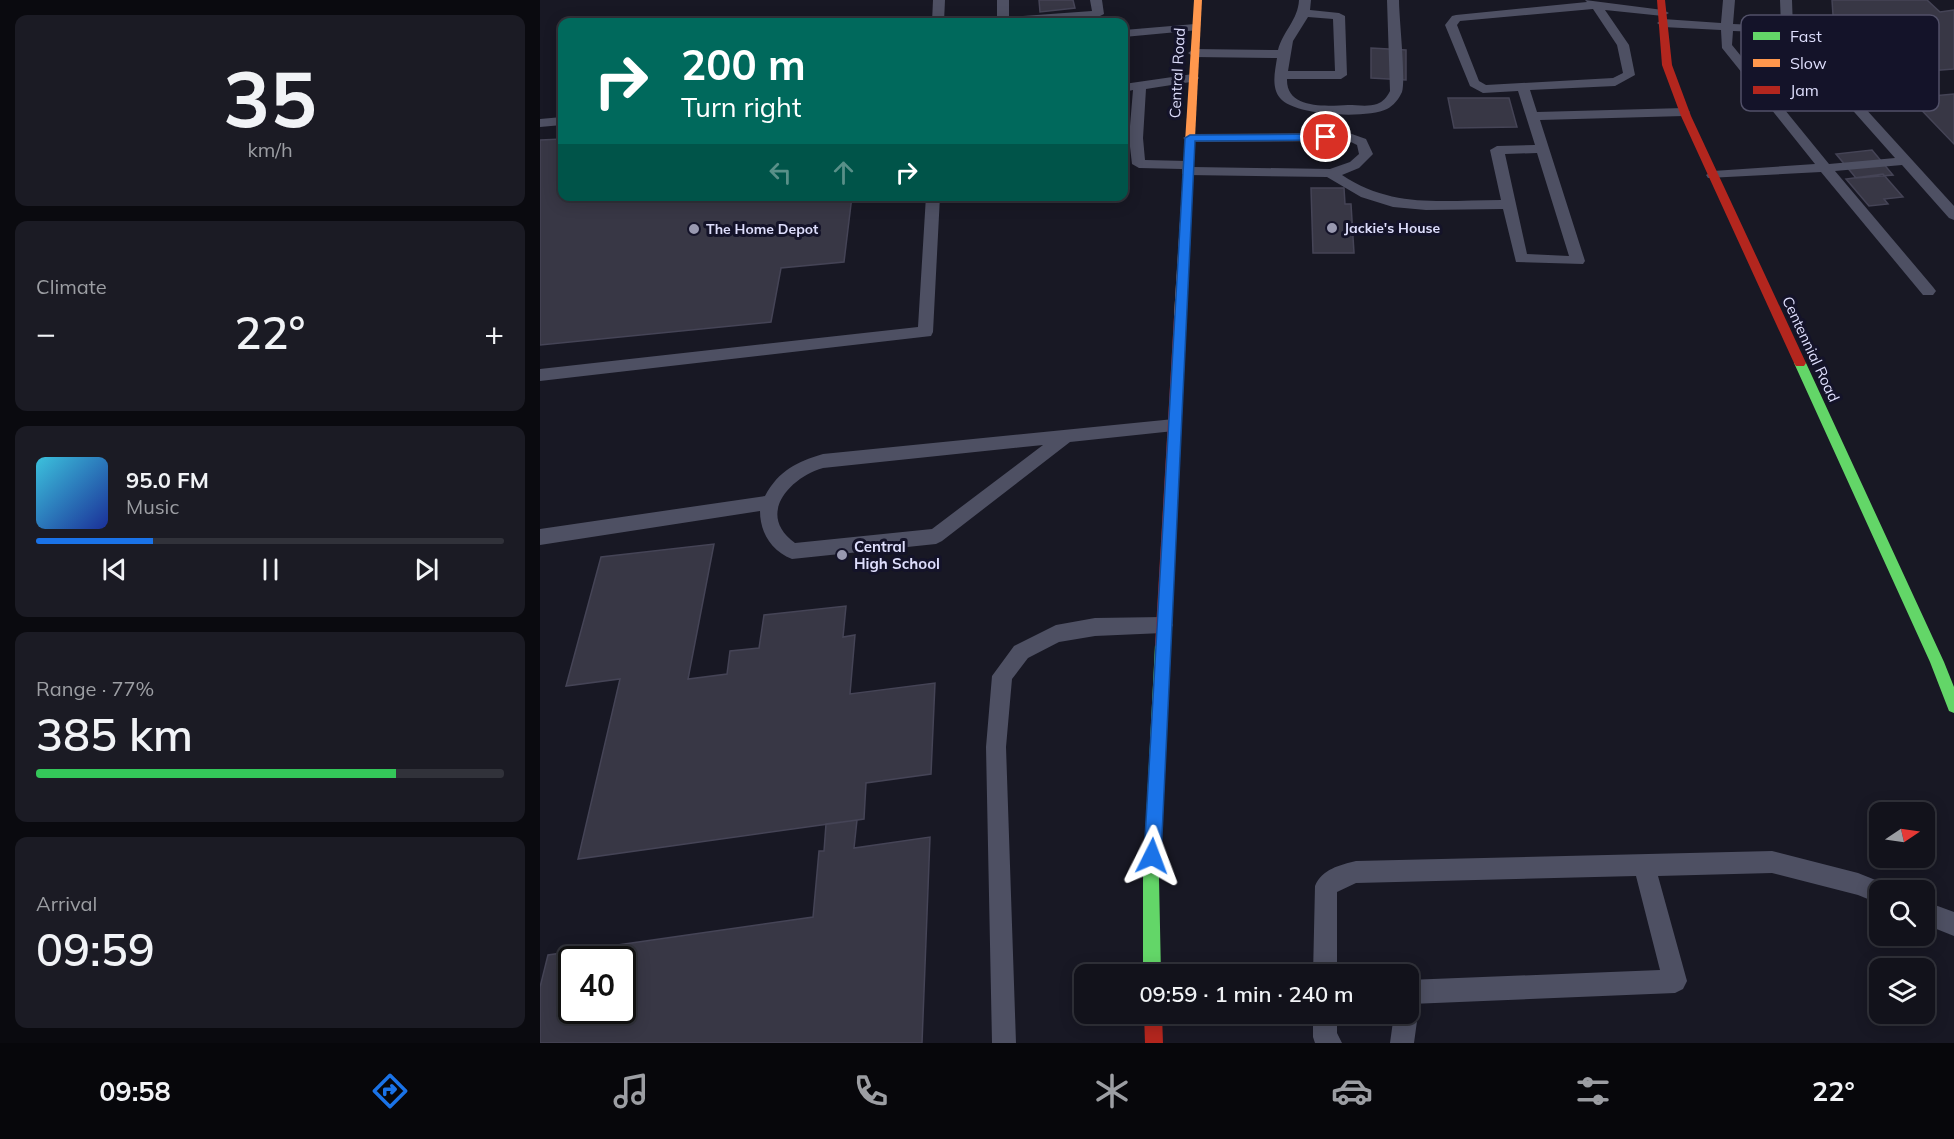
<!DOCTYPE html>
<meta charset="utf-8">
<style>
body{margin:0;font-family:Mulish,sans-serif;background:#1b1b24;color:#f1f3f6;height:100vh;display:flex;flex-direction:column;font-size:22px;white-space:nowrap}
*{box-sizing:border-box;margin:0}
p{font-size:20px;color:#9c9ea3}
.icon{flex:none;width:33px;height:33px;fill:none;stroke:currentColor;stroke-width:2;stroke-linecap:round;stroke-linejoin:round}
.map{position:relative;flex:1;overflow:hidden}
.side{display:flex;flex-direction:column;gap:15px;padding:15px;background:#0a0a0f;width:540px}
.side>*{flex:none}
.guide{position:absolute;left:18px;top:18px;width:570px;height:183px;border-radius:12px;box-shadow:0 3px 15px #0003,0 0 0 2px #31323a;background:#00695c;color:#fff;overflow:hidden}
.needle{width:39px;rotate:77deg}
.fabs{position:absolute;left:1329px;top:802px;display:grid;gap:12px}
.fabs a{display:grid;place-items:center;width:66px;height:66px;border-radius:12px;background:#12121b;box-shadow:0 3px 15px #0003,0 0 0 2px #31323a;font-size:30px}
.speed{position:absolute;left:18px;top:946px;display:flex;gap:12px;font-size:30px;font-weight:700;text-align:center}
.speed>*{display:grid;place-content:center;width:78px;height:78px;border-radius:50%;background:#12121b;box-shadow:0 3px 15px #0003,0 0 0 2px #31323a;line-height:1}
.speed .limit{border:3px solid #111;border-radius:9px;background:#fff;color:#111}
.pin{position:absolute;display:grid;place-items:center;width:51px;height:51px;color:#fff;margin:-26px;border:3px solid #fff;border-radius:50%;box-shadow:0 2px 6px #0007}
.me{position:absolute;width:66px;margin:-33px;rotate:3deg;stroke-linejoin:round;filter:drop-shadow(0 0 4px #0008)}
.turn{display:flex;align-items:center;gap:21px;height:126px;padding:0 24px;font-size:27px}
.turn .icon{width:78px;height:78px;stroke-width:2.5}
.turn b{display:block;font-size:42px;line-height:51px}
.lanes{display:flex;align-items:center;height:57px;padding:0 24px;background:#0003;justify-content:center;gap:30px;direction:ltr}
.lanes .off{opacity:.35}
.big{font-size:45px;font-weight:600;line-height:1.1}
.side .card{flex:1;display:flex;flex-direction:column;justify-content:center;gap:9px;min-width:0;padding:0 21px;border-radius:12px;background:#1b1b24}
.side .dial{align-items:center;gap:0}
.dial b{font-size:78px;line-height:1}
.song{display:flex;align-items:center;gap:18px}
.cover{width:72px;height:72px;border-radius:9px;background:linear-gradient(135deg,hsl(190 70% 55%),hsl(230 70% 35%))}
.played{height:6px;border-radius:3px;background:linear-gradient(90deg,#1a73e8 25%,#31323a 25%)}
.keys{display:flex;justify-content:space-around;direction:ltr}
.heat{display:flex;justify-content:space-between;align-items:center;font-size:33px;direction:ltr}
.charge{height:9px;border-radius:4px;background:linear-gradient(90deg,#34c759 77%,#31323a 0)}
.trip{position:absolute;left:534px;top:964px;width:345px;height:60px;border-radius:12px;background:#12121b;box-shadow:0 3px 15px #0003,0 0 0 2px #31323a;font-weight:600;line-height:60px;text-align:center}
.tab-bar{display:flex;height:96px;justify-content:space-around;align-items:center;background:#07070b;color:#9c9ea3}
.tab-bar .icon{width:42px;height:42px}
.tab-bar .selected{color:#1a73e8}
.tab-bar b{font-size:27px;color:#f1f3f6}
main{display:flex;flex:1;min-height:0}
.map>svg:first-child{display:block}
</style>
<main>
<section class="side">
<div class="card dial"><b>35</b><p>km/h</p></div>
<div class="card"><p>Climate</p>
<div class="heat"><a>−</a><b class="big">22°</b><a>+</a></div>
</div>
<div class="card">
<div class="song"><i class="cover"></i><div><b>95.0 FM</b><p>Music</p></div></div>
<div class="played"></div>
<div class="keys"><svg class="icon" aria-label="previous" viewBox="0 0 24 24"><path d="M18 5L8 12l10 7zM5 5v14"/></svg><svg class="icon" aria-label="pause" viewBox="0 0 24 24"><path d="M8 5v14M16 5v14"/></svg><svg class="icon" aria-label="next" viewBox="0 0 24 24"><path d="M6 5l10 7-10 7zM19 5v14"/></svg></div>
</div>
<div class="card"><p>Range · 77%</p><b class="big">385 km</b><div class="charge"></div></div>
<div class="card"><p>Arrival</p><b class="big">09:59</b></div>
</section>
<div class="map">
<svg width="1414" height="1043" viewBox="0 0 1414 1043">
<rect width="100%" height="100%" fill="#181824"/>
<path fill="#383745" stroke="#454456" stroke-width="1.5" fill-rule="evenodd" d="M 499,0 L 533,0 L 535,8 L 500,12 Z
M 1292,0 L 1387,0 L 1400,12 L 1414,10 L 1414,69 L 1388,71 L 1380,68 L 1371,69 L 1375,73 L 1350,75 L 1335,60 L 1329,61 L 1316,48 L 1324,47 L 1310,33 L 1302,34 L 1291,23 L 1300,22 L 1293,15 Z
M 831,48 L 866,50 L 866,80 L 831,78 Z
M 1414,94 L 1414,144 L 1370,98 Z
M 908,98 L 969,98 L 977,127 L 914,128 Z
M 22,139 L 22,196 L 312,196 L 304,262 L 241,268 L 231,322 L 0,345 L 0,140 Z
M 1332,150 L 1353,175 L 1316,178 L 1296,154 Z
M 1343,174 L 1363,197 L 1344,199 L 1348,204 L 1329,206 L 1306,179 Z
M 771,188 L 804,188 L 805,204 L 811,204 L 814,253 L 773,253 Z
M 174,544 L 148,679 L 187,674 L 190,651 L 219,648 L 224,615 L 306,606 L 303,637 L 315,635 L 310,694 L 395,683 L 391,774 L 326,783 L 324,819 L 38,859 L 80,679 L 26,686 L 61,557 Z
M 317,820 L 314,848 L 390,837 L 382,1043 L 0,1043 L 0,987 L 8,955 L 273,917 L 279,851 L 284,851 L 286,824 ZM 32,960 L 82,960 L 82,1011 L 32,1011 Z"/>
<g fill="none" stroke-linecap="round" stroke-linejoin="round">
<path fill="#4e5063" fill-rule="evenodd" d="M 393,0 L 405,0 L 404,22 L 392,22 Z
M 457,0 L 469,0 L 469,17 L 552,11 L 550,0 L 562,0 L 564,14 L 558,17 L 457,22 Z
M 759,0 L 771,0 L 770,10 L 799,13 L 805,16 L 807,75 L 801,79 L 747,79 C 746,110 787,106 808,105 C 817,105 828,107 837,104 C 843,102 847,97 850,91 L 847,0 L 859,0 C 859,18 866,79 862,92 C 859,99 853,106 847,109 C 827,119 754,116 740,98 C 731,87 735,71 737,58 L 654,57 L 648,53 L 654,49 L 738,50 C 743,31 758,20 759,0 ZM 768,17 L 793,19 L 795,71 L 748,71 L 753,41 Z
M 1045,0 L 1123,10 L 1129,13 L 1123,16 L 1065,10 L 1089,45 L 1095,75 L 1075,86 L 990,90 L 997,112 L 1144,108 L 1150,112 L 1144,116 L 1000,120 L 1045,261 L 1043,264 L 976,262 L 963,209 L 886,210 L 853,207 L 821,197 L 787,177 L 647,175 L 642,174 L 642,169 L 599,168 L 592,164 L 589,138 L 593,90 L 584,92 L 584,84 L 653,74 L 657,75 L 659,78 L 657,81 L 606,89 L 603,138 L 605,160 L 648,161 L 653,162 L 653,167 L 790,169 L 810,162 L 819,154 L 817,145 L 809,141 L 650,142 L 643,138 L 650,134 L 809,133 L 826,139 L 833,154 L 819,168 L 802,175 C 853,209 903,200 961,200 L 950,150 L 957,146 L 995,145 L 978,91 L 943,93 L 930,86 L 905,25 L 912,16 L 916,15 L 1047,2 ZM 1053,9 L 1077,45 L 1083,73 L 1073,78 L 946,85 L 939,81 L 917,25 L 920,21 ZM 997,153 L 1029,256 L 987,254 L 965,154 Z
M 1183,0 L 1195,0 L 1193,24 L 1241,26 L 1240,0 L 1252,0 L 1253,29 L 1414,206 L 1414,220 L 1409,218 L 1362,165 L 1295,171 L 1393,287 L 1396,291 L 1393,295 L 1383,295 L 1281,172 L 1168,178 L 1166,175 L 1173,171 L 1275,164 L 1182,48 L 1181,30 L 1123,27 L 1117,23 L 1123,19 L 1181,23 ZM 1193,31 L 1244,33 L 1355,158 L 1289,164 L 1192,45 Z
M 655,24 L 659,26 L 659,30 L 584,37 L 584,30 Z
M 22,117 L 22,125 L 0,127 L 0,119 Z
M 386,196 L 400,196 L 393,332 L 391,336 L 0,381 L 0,369 L 378,327 Z
M 634,419 L 640,420 L 642,425 L 640,430 L 634,431 L 530,442 L 402,541 L 396,544 L 252,559 C 231,551 220,532 220,511 L 0,545 L 0,529 L 225,496 C 239,470 257,462 283,454 ZM 503,445 L 392,529 L 255,543 C 216,515 249,478 283,468 Z
M 623,617 L 630,619 L 633,625 L 630,631 L 623,633 L 555,636 L 519,642 L 488,658 L 472,679 L 466,747 L 476,1043 L 452,1043 L 446,747 L 452,676 L 474,646 L 516,625 L 555,618 Z
M 1232,851 L 1318,873 L 1348,885 L 1351,891 L 1340,891 L 1340,904 L 1318,895 L 1232,873 L 1118,876 L 1147,981 L 1143,989 L 1135,993 L 871,1004 L 875,1005 L 878,1014 L 874,1043 L 850,1043 L 854,1014 L 868,1014 L 868,980 L 1120,970 L 1096,876 L 816,883 L 797,892 L 797,975 L 773,975 L 775,886 C 782,869 800,865 816,861 Z
M 1384,901 L 1414,912 L 1414,936 L 1384,924 Z
M 773,1014 L 797,1014 L 797,1033 L 802,1043 L 775,1043 L 773,1037 Z"/>
<path fill="#63d668" fill-rule="evenodd" d="M 1260,359 L 1266,363 L 1404,662 L 1414,687 L 1414,713 L 1409,711 L 1390,662 L 1254,363 Z
M 622,638 L 627,640 L 629,645 L 619,879 L 621,975 L 603,975 L 603,879 L 615,645 L 617,640 Z"/>
<path fill="#ff974d" fill-rule="evenodd" d="M 654,0 L 662,0 L 646,316 L 640,320 L 634,316 Z"/>
<path fill="#b3261e" fill-rule="evenodd" d="M 1117,0 L 1125,0 L 1132,65 L 1151,116 L 1266,363 L 1264,366 L 1256,366 L 1254,363 L 1141,116 L 1122,65 Z
M 640,312 L 646,316 L 629,645 L 627,650 L 622,652 L 617,650 L 615,645 L 634,316 Z
M 604,1014 L 622,1014 L 623,1043 L 605,1043 Z"/>
</g>
<path fill="#1a73e8" stroke="#114b97" stroke-width="1.5" d="M 786,134 L 790,135 L 790,140 L 655,141 L 621,856 L 618,862 L 612,864 L 606,862 L 604,856 L 645,138 L 650,135 Z"/>
<g fill="#9999b0" stroke="#141329" stroke-width="2">
<circle cx="792" cy="228" r="6"/>
<circle cx="154" cy="229" r="6"/>
<circle cx="302" cy="555" r="6"/>
</g>
<g text-anchor="middle" dominant-baseline="central" stroke-width="6" stroke-linejoin="round" paint-order="stroke">
<g font-size="14" font-weight="bold" fill="#dedefc" stroke="#141329" text-anchor="start">
<text x="804" y="228">Jackie's House</text>
<text x="166" y="229">The Home Depot</text>
</g>
<g font-size="15" fill="#dedefc" stroke="#141329">
<text transform="translate(637 73) rotate(-87)">Central Road</text>
<text transform="translate(1271 349) rotate(65)">Centennial Road</text>
</g>
<g font-size="15" font-weight="bold" fill="#dedefc" stroke="#141329" text-anchor="start">
<text x="314" y="546">Central<tspan x="314" dy="17">High School</tspan></text>
</g>
</g>
<rect x="1201" y="15" width="198" height="96" rx="9" fill="#141329" stroke="#515068" stroke-width="1.5"/>
<rect x="1213" y="32" width="27" height="8" fill="#63d668"/>
<rect x="1213" y="59" width="27" height="8" fill="#ff974d"/>
<rect x="1213" y="86" width="27" height="8" fill="#b3261e"/>
<g font-size="16" fill="#dedefc">
<text x="1250" y="42">Fast</text>
<text x="1250" y="69">Slow</text>
<text x="1250" y="96">Jam</text>
</g>
</svg>
<div class="fabs">
<a><svg class="needle" viewBox="-14 -14 28 28"><path d="M0-13l5 13h-10z" fill="#e53935"/><path d="M0 13l5-13h-10z" fill="#9c9ea3"/></svg></a>
<a><svg class="icon" aria-label="search" viewBox="0 0 24 24"><circle cx="10" cy="10" r="6"/><path d="M15 15l6 6"/></svg></a>
<a><svg class="icon" aria-label="layers" viewBox="0 0 24 24"><path d="M12 4l9 5-9 5-9-5zM3 14l9 5 9-5"/></svg></a>
</div>
<div class="speed"><div class="limit">40</div></div>
<div class="pin" style="left:786px;top:137px;background:#d93025"><svg class="icon" aria-label="arrive" viewBox="0 0 24 24"><path d="M6 21V4h12l-3 4 3 4H6"/></svg></div>
<svg class="me" style="left:612px;top:856px" viewBox="-20 -20 40 40"><path d="M0-17L14 15 0 8-14 15z" fill="#1a73e8" stroke="#fff" stroke-width="4"/></svg>
<div class="trip">09:59 · 1 min · 240 m</div>
<div class="guide">
<div class="turn"><svg class="icon" aria-label="right" viewBox="0 0 24 24"><path d="M7 20v-9h11M14 6l5 5-5 5"/></svg><div><b>200 m</b>Turn right</div></div>
<div class="lanes"><svg class="icon off" aria-label="left" viewBox="0 0 24 24"><path d="M17 20v-9H6M10 6l-5 5 5 5"/></svg><svg class="icon off" aria-label="ahead" viewBox="0 0 24 24"><path d="M12 20V5M6 11l6-6 6 6"/></svg><svg class="icon" aria-label="right" viewBox="0 0 24 24"><path d="M7 20v-9h11M14 6l5 5-5 5"/></svg></div>
</div>
</div>
</main>
<nav class="tab-bar">
<b>09:58</b>
<svg class="icon selected" aria-label="directions" viewBox="0 0 24 24"><path d="M12 3l9 9-9 9-9-9zM9 14v-3h6M13 9l2 2-2 2"/></svg>
<svg class="icon" aria-label="music" viewBox="0 0 24 24"><path d="M9 18V5l10-2v13"/><circle cx="6" cy="18" r="3"/><circle cx="16" cy="16" r="3"/></svg>
<svg class="icon" aria-label="phone" viewBox="0 0 24 24"><path d="M5 4h4l2 5-3 2q2 4 5 5l2-3 5 2v4C11 20 4 13 5 4z"/></svg>
<svg class="icon" aria-label="climate" viewBox="0 0 24 24"><path d="M12 3v18M4 7l16 10M4 17L20 7"/></svg>
<svg class="icon" aria-label="car" viewBox="0 0 24 24"><path d="M5 17H2v-5l4-1 3-4h7l3 4 3 1v5h-3M9 17h6M6 11h13"/><circle cx="7" cy="17" r="2"/><circle cx="17" cy="17" r="2"/></svg>
<svg class="icon" aria-label="filters" viewBox="0 0 24 24"><path d="M4 7h16M4 17h16"/><circle cx="9" cy="7" r="2"/><circle cx="15" cy="17" r="2"/></svg>
<b>22°</b>
</nav>
